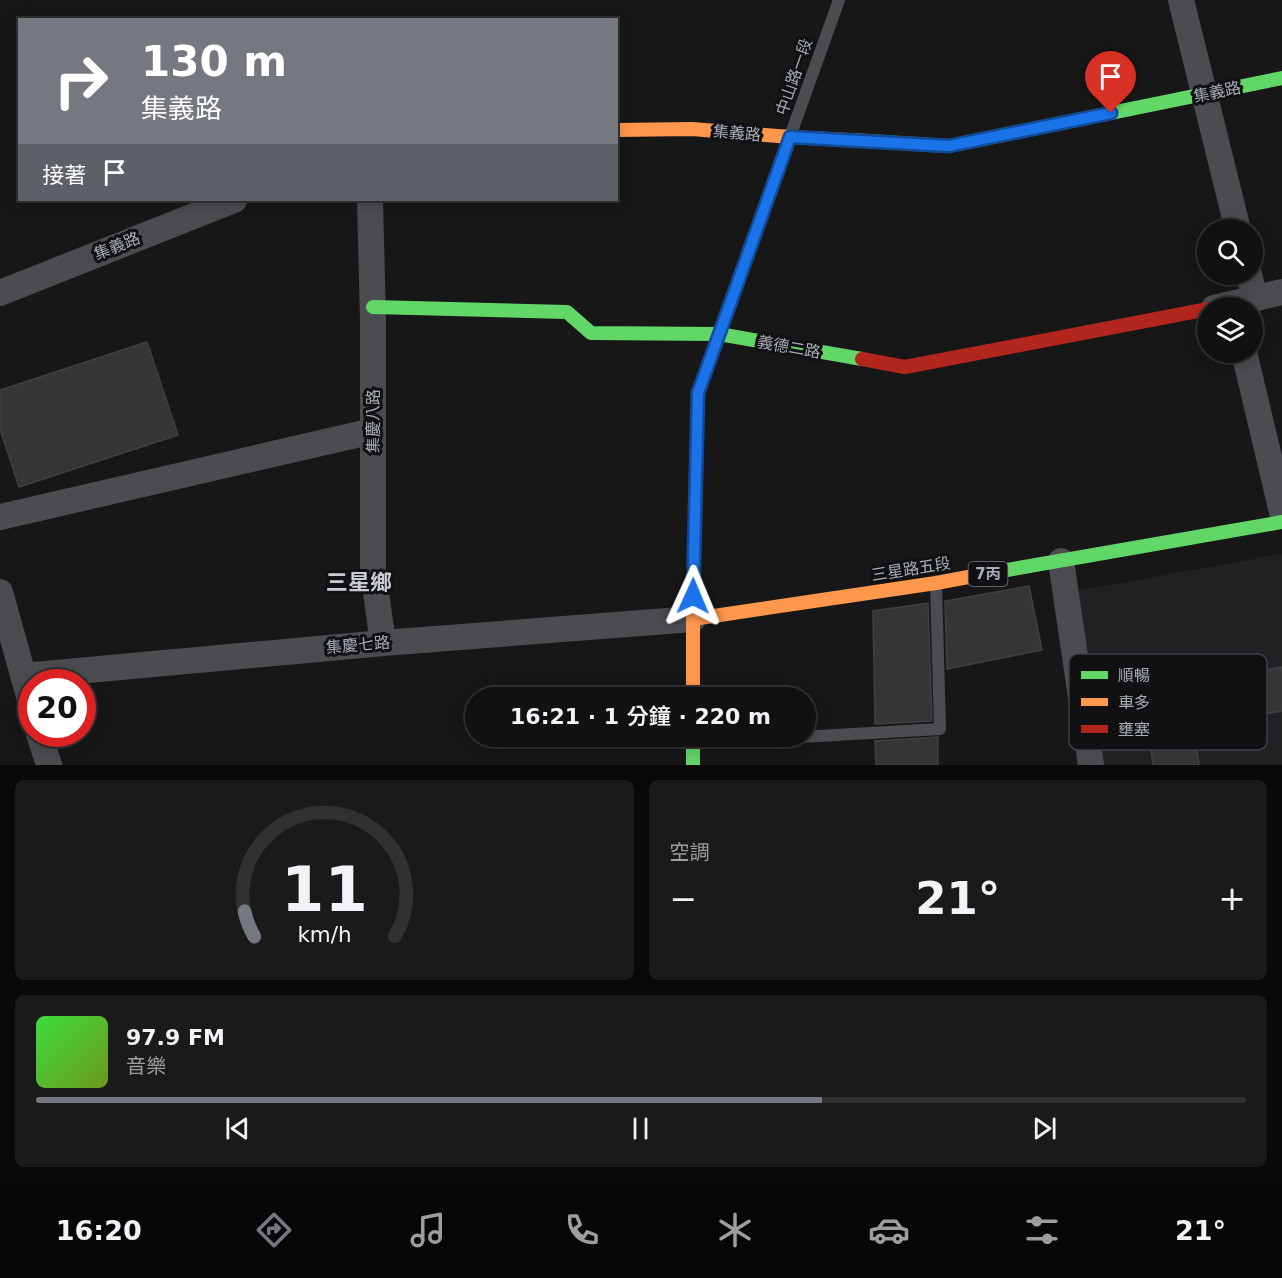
<!DOCTYPE html>
<html lang="zh-TW">
<meta charset="utf-8">
<style>
body{margin:0;font-family:"DejaVu Sans","Noto Sans TC",sans-serif;background:#1a1a1a;color:#f1f3f6;height:100vh;display:flex;flex-direction:column;font-size:22px;white-space:nowrap}
*{box-sizing:border-box;margin:0}
p{font-size:20px;color:#9c9d9f}
.icon{flex:none;width:33px;height:33px;fill:none;stroke:currentColor;stroke-width:2;stroke-linecap:round;stroke-linejoin:round}
.map{position:relative;height:765px;overflow:hidden}
.details{display:flex;flex-direction:column;gap:15px;padding:15px;background:#090909;flex:1}
.details>*{flex:none}
.top-card{position:absolute;left:18px;top:18px;width:600px;height:183px;border-radius:0px;box-shadow:0 3px 15px #0003,0 0 0 2px #303131;background:#757880;color:#fff;overflow:hidden}
.tools{position:absolute;left:1197px;top:219px;display:grid;gap:12px}
.tools a{display:grid;place-items:center;width:66px;height:66px;border-radius:50%;background:#111;box-shadow:0 3px 15px #0003,0 0 0 2px #303131;font-size:30px}
.speed{position:absolute;left:18px;top:669px;display:flex;gap:12px;font-size:30px;font-weight:700;text-align:center}
.speed>*{display:grid;place-content:center;width:78px;height:78px;border-radius:50%;background:#111;box-shadow:0 3px 15px #0003,0 0 0 2px #303131;line-height:1}
.speed .limit{border:9px solid #d22;background:#fff;color:#111}
.pin{position:absolute;display:grid;place-items:center;width:51px;height:51px;color:#fff;margin:-62px -26px;border-radius:50% 50% 50% 0;rotate:-45deg;box-shadow:0 0 6px #0007}
.pin .icon{rotate:45deg}
.me{position:absolute;width:66px;margin:-33px;rotate:1deg;stroke-linejoin:round;filter:drop-shadow(0 0 4px #0008)}
.turn{display:flex;align-items:center;gap:21px;height:126px;padding:0 24px;font-size:27px}
.turn .icon{width:78px;height:78px;stroke-width:2.5}
.turn b{display:block;font-size:42px;line-height:51px}
.then{display:flex;align-items:center;height:57px;padding:0 24px;background:#0003;gap:12px;font-size:22px}
.big{font-size:45px;font-weight:600;line-height:1.1}
.details .tile{flex:1;display:flex;flex-direction:column;justify-content:center;gap:9px;min-width:0;padding:0 21px;border-radius:9px;background:#1a1a1a}
.details .dial{align-items:center;gap:0}
.dial svg{height:156px;overflow:visible;fill:none;stroke:#303131;stroke-width:7;stroke-linecap:round;text-anchor:middle}
.dial text{fill:#f1f3f6;stroke:none}
.song{display:flex;align-items:center;gap:18px}
.cover{width:72px;height:72px;border-radius:9px;background:linear-gradient(135deg,hsl(120 70% 55%),hsl(80 70% 35%))}
.played{height:6px;border-radius:3px;background:linear-gradient(90deg,#757880 65%,#303131 65%)}
.keys{display:flex;justify-content:space-around;direction:ltr}
.heat{display:flex;justify-content:space-between;align-items:center;font-size:33px;direction:ltr}
.details .tiles{flex:1;display:grid;gap:15px;grid-template-columns:1fr 1fr}
.tile:last-child{grid-column:span 2}
.trip{position:absolute;left:465px;top:687px;width:351px;height:60px;border-radius:30px;background:#111;box-shadow:0 3px 15px #0003,0 0 0 2px #303131;font-weight:600;line-height:60px;text-align:center}
.tabs{display:flex;height:96px;justify-content:space-around;align-items:center;background:#070707;color:#9c9d9f}
.tabs .icon{width:42px;height:42px}
.tabs .active{color:#757880}
.tabs b{font-size:27px;color:#f1f3f6}
.map>svg:first-child{display:block}
</style>
<div class="map">
<svg width="1282" height="765" viewBox="0 0 1282 765">
<rect width="100%" height="100%" fill="#171717"/>
<path fill="#212124" d="M 1282,554 L 1282,765 L 1099,765 L 1072,592 Z"/>
<path fill="#343537" stroke="#3f4043" stroke-width="1.5" d="M 147,342 L 178,435 L 19,487 L 0,429 L 0,390 Z
M 1029,586 L 1042,650 L 947,669 L 945,601 Z
M 928,603 L 932,721 L 875,724 L 873,611 Z
M 1282,667 L 1282,711 L 1245,717 L 1237,675 Z
M 1192,714 L 1199,765 L 1153,765 L 1147,720 Z
M 938,737 L 938,765 L 876,765 L 875,741 Z"/>
<g fill="none" stroke-linecap="round" stroke-linejoin="round">
<path stroke="#4b4c50" stroke-width="12" d="M 693,616 L 698,393 L 839,0
M 695,743 L 940,729 L 936,584"/>
<path stroke="#4b4c50" stroke-width="26" d="M 1181,0 L 1238,230
M 370,200 L 373,321 L 373,571 L 383,643
M 1249,274 L 1255,299
M 0,293 L 234,200
M 1214,308 L 1282,292
M 1244,352 L 1282,512
M 0,517 L 373,431
M 1061,561 L 1091,765
M 0,592 L 32,707
M 23,676 L 383,643 L 693,619
M 39,734 L 49,765"/>
<path stroke="#63d668" stroke-width="14" d="M 868,141 L 949,146 L 1282,78
M 373,307 L 567,312 L 591,333 L 719,334 L 862,359
M 990,573 L 1282,522
M 693,736 L 693,765"/>
<path stroke="#ff974d" stroke-width="14" d="M 616,130 L 692,129 L 790,137 L 868,141
M 693,698 L 693,619 L 936,583 L 990,573"/>
<path stroke="#b3261e" stroke-width="14" d="M 862,359 L 905,367 L 1208,309"/>
</g>
<g fill="none" stroke-linecap="round" stroke-linejoin="round">
<defs>
<path id="route" d="M 693,596 L 698,393 L 790,137 L 949,146 L 1111,113"/>
</defs>
<use href="#route" stroke="#114b97" stroke-width="15"/>
<use href="#route" stroke="#1a73e8" stroke-width="10"/>
</g>
<g text-anchor="middle" dominant-baseline="central" stroke-width="6" stroke-linejoin="round" paint-order="stroke">
<rect fill="#111113" stroke="#7b7e86" stroke-width="1.5" x="968.5" y="562" width="39" height="24" rx="4.5"/>
<g font-size="15" font-weight="bold" fill="#a8adb8">
<text x="988" y="574">7丙</text>
</g>
<g font-size="16" fill="#a8adb8" stroke="#111113">
<text transform="translate(794 77) rotate(-71)">中山路一段</text>
<text transform="translate(1217 92) rotate(-12)">集義路</text>
<text transform="translate(737 133) rotate(5)">集義路</text>
<text transform="translate(117 246) rotate(-22)">集義路</text>
<text transform="translate(789 347) rotate(10)">義德二路</text>
<text transform="translate(373 421) rotate(-90)">集慶八路</text>
<text transform="translate(911 569) rotate(-9)">三星路五段</text>
<text transform="translate(358 645) rotate(-5)">集慶七路</text>
</g>
<g font-size="22" font-weight="bold" fill="#c9ccd4" stroke="#111113">
<text x="359" y="582">三星鄉</text>
</g>
</g>
<rect x="1069" y="654" width="198" height="96" rx="9" fill="#111113" stroke="#3e4045" stroke-width="1.5"/>
<rect x="1081" y="671" width="27" height="8" fill="#63d668"/>
<rect x="1081" y="698" width="27" height="8" fill="#ff974d"/>
<rect x="1081" y="725" width="27" height="8" fill="#b3261e"/>
<g font-size="16" fill="#a8adb8">
<text x="1118" y="681">順暢</text>
<text x="1118" y="708">車多</text>
<text x="1118" y="735">壅塞</text>
</g>
</svg>
<div class="tools">
<a><svg class="icon" aria-label="search" viewBox="0 0 24 24"><circle cx="10" cy="10" r="6"/><path d="M15 15l6 6"/></svg></a>
<a><svg class="icon" aria-label="layers" viewBox="0 0 24 24"><path d="M12 4l9 5-9 5-9-5zM3 14l9 5 9-5"/></svg></a>
</div>
<div class="speed"><div class="limit">20</div></div>
<div class="pin" style="left:1111px;top:113px;background:#d93025"><svg class="icon" aria-label="arrive" viewBox="0 0 24 24"><path d="M6 21V4h12l-3 4 3 4H6"/></svg></div>
<svg class="me" style="left:693px;top:596px" viewBox="-20 -20 40 40"><path d="M0-17L14 15 0 8-14 15z" fill="#1a73e8" stroke="#fff" stroke-width="4"/></svg>
<div class="trip">16:21 · 1 分鐘 · 220 m</div>
<div class="top-card">
<div class="turn"><svg class="icon" aria-label="right" viewBox="0 0 24 24"><path d="M7 20v-9h11M14 6l5 5-5 5"/></svg><div><b>130 m</b>集義路</div></div>
<div class="then">接著<svg class="icon" aria-label="arrive" viewBox="0 0 24 24"><path d="M6 21V4h12l-3 4 3 4H6"/></svg></div>
</div>
</div>
<section class="details">
<div class="tiles">
<div class="tile dial"><svg viewBox="0 0 100 80">
<path d="M14 69A42 42 0 1 1 86 69"/>
<path d="M14 69A42 42 0 0 1 9 56" stroke="#757880"/>
<text x="50" y="56" font-size="32" font-weight="700">11</text>
<text x="50" y="72" font-size="11">km/h</text>
</svg></div>
<div class="tile"><p>空調</p>
<div class="heat"><a>−</a><b class="big">21°</b><a>+</a></div>
</div>
<div class="tile">
<div class="song"><i class="cover"></i><div><b>97.9 FM</b><p>音樂</p></div></div>
<div class="played"></div>
<div class="keys"><svg class="icon" aria-label="previous" viewBox="0 0 24 24"><path d="M18 5L8 12l10 7zM5 5v14"/></svg><svg class="icon" aria-label="pause" viewBox="0 0 24 24"><path d="M8 5v14M16 5v14"/></svg><svg class="icon" aria-label="next" viewBox="0 0 24 24"><path d="M6 5l10 7-10 7zM19 5v14"/></svg></div>
</div>
</div>
</section>
<nav class="tabs">
<b>16:20</b>
<svg class="icon active" aria-label="directions" viewBox="0 0 24 24"><path d="M12 3l9 9-9 9-9-9zM9 14v-3h6M13 9l2 2-2 2"/></svg>
<svg class="icon" aria-label="music" viewBox="0 0 24 24"><path d="M9 18V5l10-2v13"/><circle cx="6" cy="18" r="3"/><circle cx="16" cy="16" r="3"/></svg>
<svg class="icon" aria-label="phone" viewBox="0 0 24 24"><path d="M5 4h4l2 5-3 2q2 4 5 5l2-3 5 2v4C11 20 4 13 5 4z"/></svg>
<svg class="icon" aria-label="climate" viewBox="0 0 24 24"><path d="M12 3v18M4 7l16 10M4 17L20 7"/></svg>
<svg class="icon" aria-label="car" viewBox="0 0 24 24"><path d="M5 17H2v-5l4-1 3-4h7l3 4 3 1v5h-3M9 17h6M6 11h13"/><circle cx="7" cy="17" r="2"/><circle cx="17" cy="17" r="2"/></svg>
<svg class="icon" aria-label="filters" viewBox="0 0 24 24"><path d="M4 7h16M4 17h16"/><circle cx="9" cy="7" r="2"/><circle cx="15" cy="17" r="2"/></svg>
<b>21°</b>
</nav>
